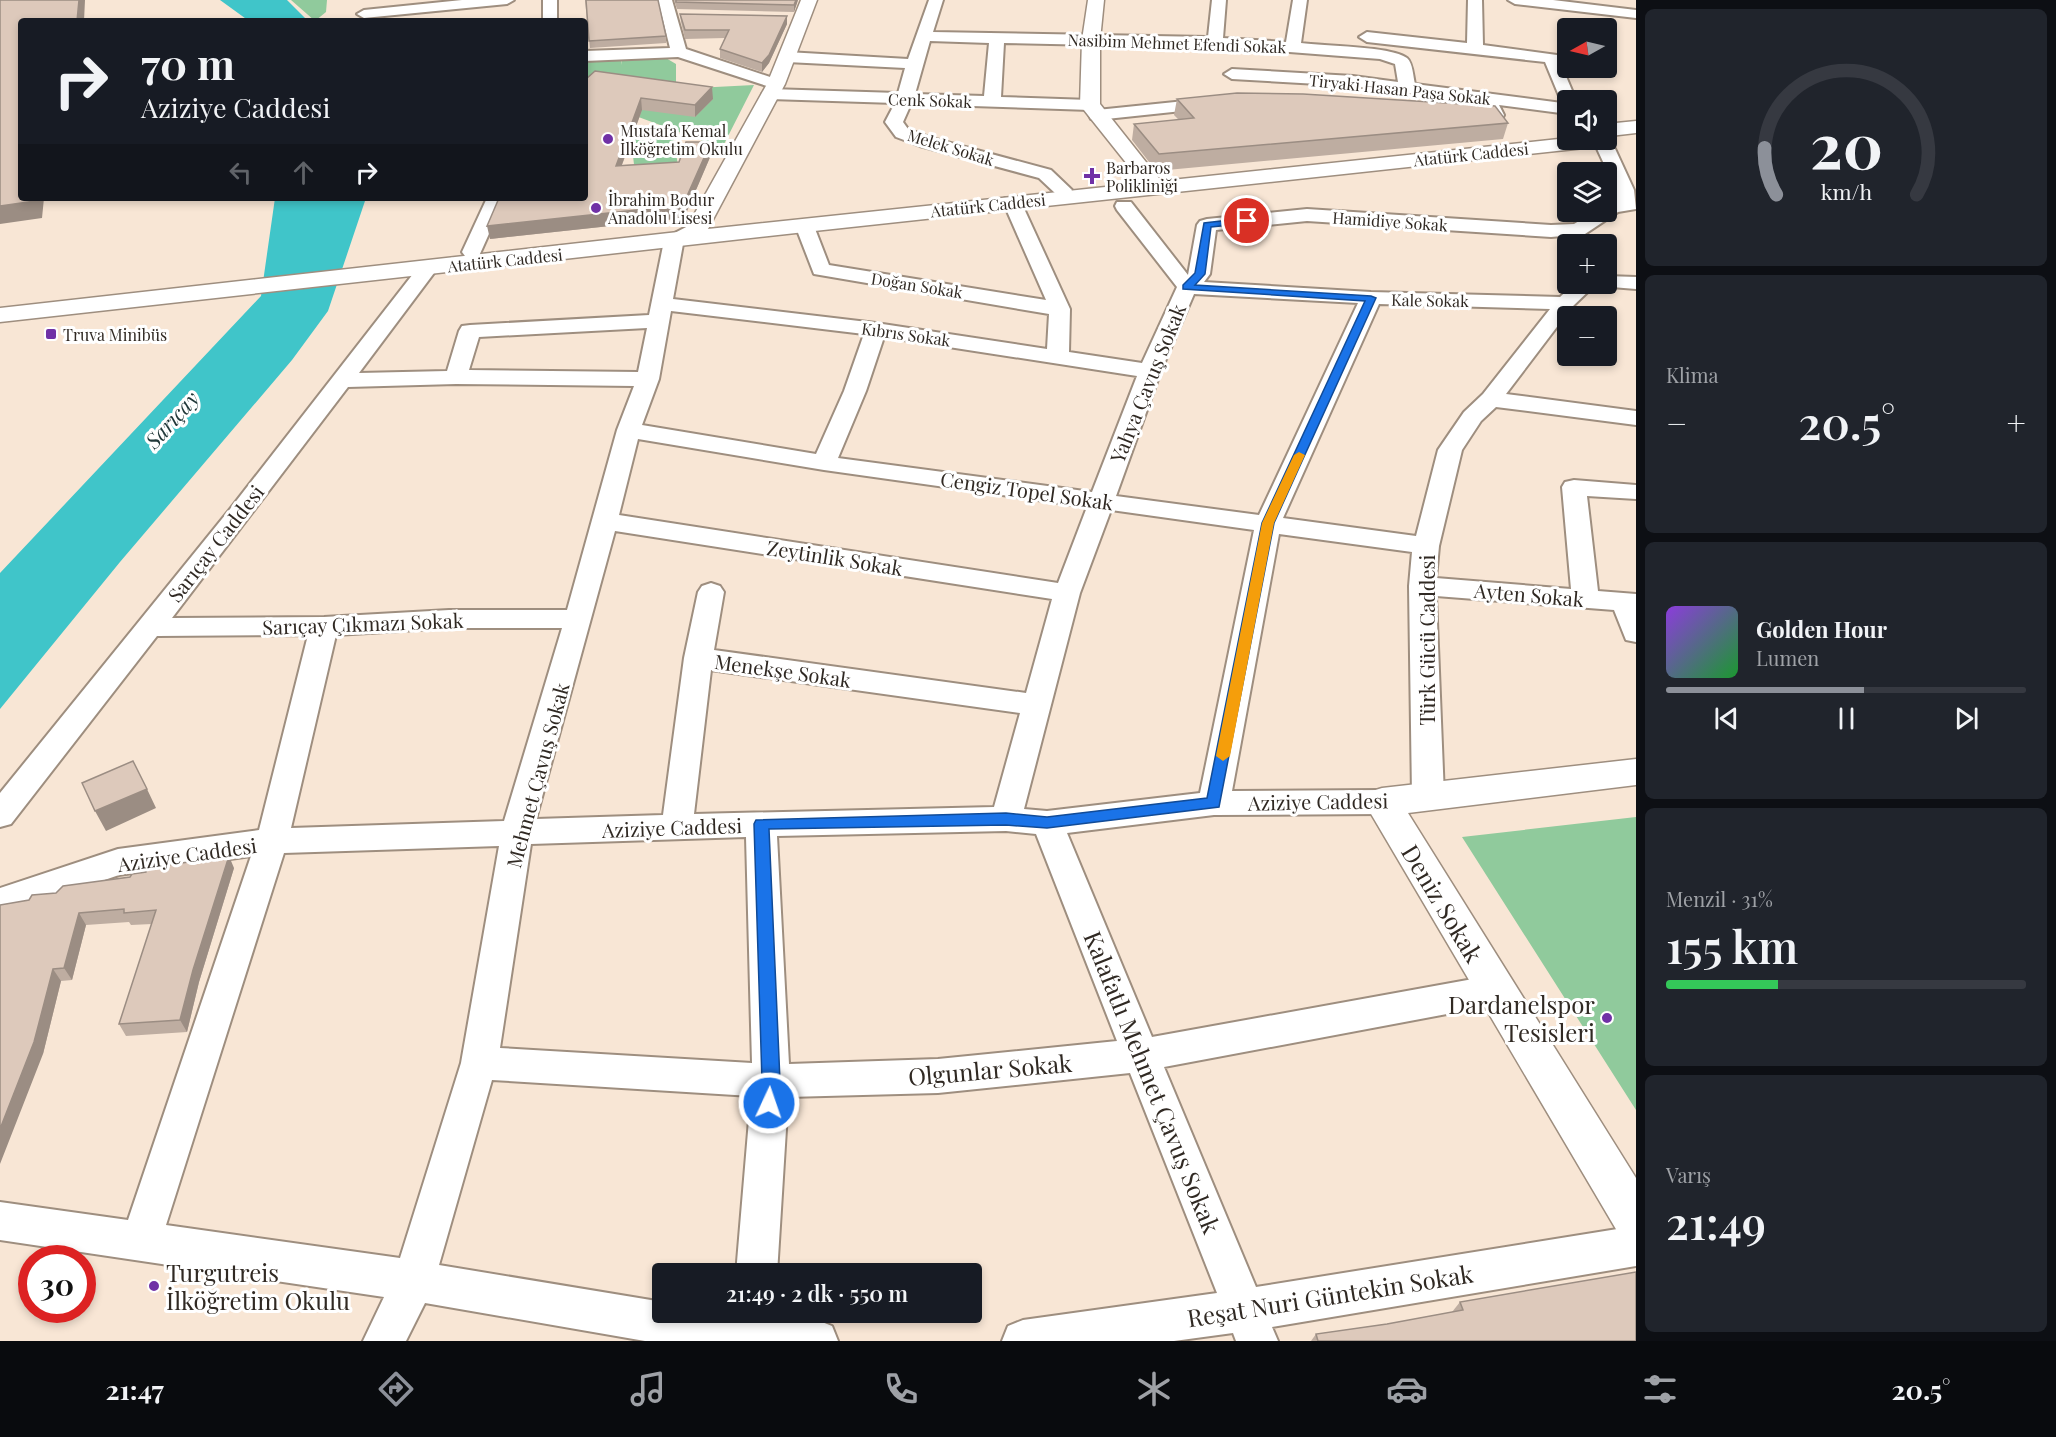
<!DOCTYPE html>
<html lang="tr">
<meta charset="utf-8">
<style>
body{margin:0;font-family:"Playfair Display",serif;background:#20242c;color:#f1f3f6;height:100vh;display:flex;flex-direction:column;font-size:22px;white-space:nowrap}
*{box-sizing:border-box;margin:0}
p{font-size:20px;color:#9ea1a6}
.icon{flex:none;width:33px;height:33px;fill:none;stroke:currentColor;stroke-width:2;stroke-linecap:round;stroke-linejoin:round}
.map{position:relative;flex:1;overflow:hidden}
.details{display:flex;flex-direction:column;gap:9px;padding:9px;background:#0d0f14;width:420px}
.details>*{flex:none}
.hud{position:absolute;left:18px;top:18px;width:570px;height:183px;border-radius:6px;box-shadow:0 3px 9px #0003;background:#171b24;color:#f1f3f6;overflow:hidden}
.needle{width:39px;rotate:262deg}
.tools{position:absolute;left:1557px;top:18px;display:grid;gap:12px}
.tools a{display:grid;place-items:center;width:60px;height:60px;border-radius:6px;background:#171b24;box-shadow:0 3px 9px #0003;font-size:30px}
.speed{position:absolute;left:18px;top:1245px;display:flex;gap:12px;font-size:30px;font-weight:700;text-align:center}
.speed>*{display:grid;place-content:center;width:78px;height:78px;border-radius:50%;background:#171b24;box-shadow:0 3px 9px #0003;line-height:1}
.speed .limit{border:9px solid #d22;background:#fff;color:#111}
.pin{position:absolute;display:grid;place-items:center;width:51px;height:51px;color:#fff;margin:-26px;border:3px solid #fff;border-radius:50%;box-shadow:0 2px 6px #0007}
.me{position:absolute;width:66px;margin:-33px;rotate:3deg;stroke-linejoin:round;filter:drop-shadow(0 0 4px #0008)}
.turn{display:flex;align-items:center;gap:21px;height:126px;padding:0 24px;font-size:27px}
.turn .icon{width:78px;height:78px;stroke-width:2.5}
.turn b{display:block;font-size:42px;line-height:51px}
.lanes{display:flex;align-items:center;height:57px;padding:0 24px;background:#0003;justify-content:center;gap:30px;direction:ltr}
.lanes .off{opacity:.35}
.big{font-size:45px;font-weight:600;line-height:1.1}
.details .card{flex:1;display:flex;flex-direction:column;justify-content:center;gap:9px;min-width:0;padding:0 21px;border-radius:9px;background:#20242c}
.details .dial{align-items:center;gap:0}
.dial svg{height:156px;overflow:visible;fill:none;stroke:#363941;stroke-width:7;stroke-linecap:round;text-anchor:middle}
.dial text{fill:#f1f3f6;stroke:none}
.song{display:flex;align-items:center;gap:18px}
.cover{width:72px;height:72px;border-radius:9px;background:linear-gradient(135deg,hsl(270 70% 55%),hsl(130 70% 35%))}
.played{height:6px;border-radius:3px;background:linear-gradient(90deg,#8c9099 55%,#363941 55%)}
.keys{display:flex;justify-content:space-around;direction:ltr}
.heat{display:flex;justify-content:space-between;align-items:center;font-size:33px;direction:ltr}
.charge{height:9px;border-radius:4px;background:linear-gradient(90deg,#34c759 31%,#363941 0)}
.trip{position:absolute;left:652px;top:1263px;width:330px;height:60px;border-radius:6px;background:#171b24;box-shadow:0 3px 9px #0003;font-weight:600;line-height:60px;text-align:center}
.dock{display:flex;height:96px;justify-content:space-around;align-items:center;background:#090b0e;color:#9ea1a6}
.dock .icon{width:42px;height:42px}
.dock .on{color:#8c9099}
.dock b{font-size:27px;color:#f1f3f6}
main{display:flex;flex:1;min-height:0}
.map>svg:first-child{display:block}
</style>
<main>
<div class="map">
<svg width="1636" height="1341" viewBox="0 0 1636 1341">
<rect width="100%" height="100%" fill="#f8e6d5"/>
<path fill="#90ca9c" d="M 291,0 L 327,0 L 326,12 L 315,21 Z
M 659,54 L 676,64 L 676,89 L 754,85 L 722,148 L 625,112 L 585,108 L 585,59 L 621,57 L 622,65 L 622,56 Z
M 673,136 L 679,171 L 635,173 L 631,139 Z
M 1636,817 L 1636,1110 L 1462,837 Z"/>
<path fill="#40c5c9" d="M 220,0 L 287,0 L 308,21 L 249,21 Z
M 275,198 L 366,198 L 328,311 L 292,360 L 120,562 L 0,709 L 0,573 L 261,296 Z"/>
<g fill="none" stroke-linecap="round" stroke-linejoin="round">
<defs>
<path id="minor" d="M 462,0 L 514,0 L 507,4 L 364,18 L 357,14 L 364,10 Z
M 543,0 L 557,0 L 557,21 L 543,21 Z
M 658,0 L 672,0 L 686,49 L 782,81 L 784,84 L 776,89 L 770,87 L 678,57 L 585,61 L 585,51 L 670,48 Z
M 929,0 L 943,0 L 933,32 L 1208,37 L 1212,0 L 1226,0 L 1223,38 L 1286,42 L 1293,0 L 1307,0 L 1301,43 C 1323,46 1391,46 1407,58 C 1413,63 1413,77 1415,84 L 1562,103 L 1545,62 L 1367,42 L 1359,37 L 1367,32 L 1467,43 L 1468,0 L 1482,0 L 1483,45 L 1557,55 L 1576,100 L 1568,100 L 1568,114 L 1499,105 L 1504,115 L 1502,119 L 1461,117 L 1459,113 L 1461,109 L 1485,109 L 1482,103 L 1353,86 L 1232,79 L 1224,74 L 1232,69 L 1353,76 L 1398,82 L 1395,64 L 1380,59 L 1236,48 L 1004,43 L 1001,97 L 1090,100 L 1098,105 L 1090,110 L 911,104 L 903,122 L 908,129 L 932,138 L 1051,170 L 1072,190 L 1070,194 L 1056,194 L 1039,178 L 920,146 L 896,137 L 885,122 L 895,103 L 770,99 L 762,94 L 770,89 L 898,93 L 905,68 L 787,62 L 779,57 L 787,52 L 908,59 ZM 930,41 L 989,43 L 984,96 L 915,94 Z
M 1508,0 L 1553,0 L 1636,10 L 1636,18 L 1515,4 Z
M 1214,98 L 1220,99 L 1222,103 L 1220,107 L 1097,120 L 1091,119 L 1089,115 L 1091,111 L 1097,110 Z
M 1606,136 L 1611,140 L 1634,190 L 1636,209 L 1618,212 L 1585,234 L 1551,237 L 1307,221 L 1216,230 L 1210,274 L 1204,282 L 1371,292 L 1560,297 L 1574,284 L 1596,284 L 1572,307 L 1506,394 L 1636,411 L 1636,425 L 1496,407 L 1481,421 L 1462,450 L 1439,546 L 1436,578 L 1571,589 L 1562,487 L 1565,482 L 1574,480 L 1636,485 L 1636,499 L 1587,496 L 1598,591 L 1636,594 L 1636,642 L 1626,640 L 1614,610 L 1436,596 L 1444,796 L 1439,804 L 1428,808 L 1417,804 L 1412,796 L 1409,586 L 1412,552 L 1279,534 L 1232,791 L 1382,790 L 1393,794 L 1398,802 L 1393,810 L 1382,814 L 1214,815 L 1067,833 L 1152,1037 L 1495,975 L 1507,979 L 1513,990 L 1507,1001 L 1495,1005 L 1164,1067 L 1256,1287 L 1636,1226 L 1636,1266 L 1272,1327 L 1278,1341 L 1236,1341 L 1233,1333 L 1174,1341 L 1002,1341 L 1008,1326 L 1023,1320 L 1217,1293 L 1130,1073 L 938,1093 L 788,1097 L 777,1274 L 736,1274 L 751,1096 L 492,1080 L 439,1265 L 663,1302 L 663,1312 L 774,1312 L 773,1318 L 817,1320 L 832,1326 L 838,1341 L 645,1341 L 425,1303 L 406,1341 L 363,1341 L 384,1297 L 0,1240 L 0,1202 L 128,1220 L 251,856 L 119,875 L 0,916 L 0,888 L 118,849 L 259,830 L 308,635 L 157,636 L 11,824 L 0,827 L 0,793 L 230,509 L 420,265 L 434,265 L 437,269 L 359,373 L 447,371 L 459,331 L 462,326 L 470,325 L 649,315 L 664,241 L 667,237 L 690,225 L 704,225 L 707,229 L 704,233 L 683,244 L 673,299 L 876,323 L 1047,349 L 1049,314 L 814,274 L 795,225 L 798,221 L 812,221 L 829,265 L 1046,300 L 1003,202 L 1005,198 L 1019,198 L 1021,202 L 1070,309 L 1069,352 L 1142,363 L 1177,287 L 1117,210 L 1115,206 L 1117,202 L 1131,202 L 1188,275 L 1197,225 L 1200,221 L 1207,219 L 1307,209 L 1551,225 L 1574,224 L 1594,212 L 1606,212 L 1606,203 L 1615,196 L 1616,190 L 1593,140 L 1606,140 ZM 1194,294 L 1358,303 L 1259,515 L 1116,496 L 1161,371 ZM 1379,304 L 1550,309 L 1483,394 L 1464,412 L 1438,450 L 1416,536 L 1283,518 ZM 671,311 L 864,334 L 844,391 L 816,454 L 642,425 L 659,379 ZM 647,328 L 638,372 L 469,370 L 479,337 ZM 884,337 L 1137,376 L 1092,492 L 838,458 L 866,391 ZM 456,384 L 634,386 L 617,430 L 567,610 L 449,610 L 324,617 L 172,618 L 348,387 ZM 638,439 L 824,470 L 1087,507 L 1058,583 L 619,515 ZM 1111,510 L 1254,530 L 1200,793 L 1047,811 L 1024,809 L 1080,593 ZM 615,531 L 1052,599 L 1026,693 L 714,650 L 724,592 L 720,586 L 711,583 L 702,586 L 698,592 L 684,658 L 663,815 L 536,819 ZM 449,628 L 562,628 L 504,821 L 291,828 L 336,635 ZM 711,670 L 1020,713 L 994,807 L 694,814 ZM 1006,831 L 1036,834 L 1117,1041 L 938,1059 L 789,1064 L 777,836 ZM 746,837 L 752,1063 L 500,1048 L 531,844 ZM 499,846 L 461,1063 L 400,1258 L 166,1225 L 284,853 Z
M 487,198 L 505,198 L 479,256 L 465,256 L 462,252 Z
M 1606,276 L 1636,277 L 1636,289 L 1599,286 L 1597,284 L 1606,284 Z"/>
<path id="tertiary" d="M 1088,0 L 1104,0 L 1100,40 L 1100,104 L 1157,176 L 1161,180 L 1157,184 L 1150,186 L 1143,184 L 1080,105 L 1082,40 Z
M 1636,759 L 1636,785 L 1408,813 L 1636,1178 L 1636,1243 L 1620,1236 L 1364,802 L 1369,792 L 1382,788 Z"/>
<path id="secondary" d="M 801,0 L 817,0 L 785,84 L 708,229 L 1568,138 L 1568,140 L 1606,140 L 1606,124 L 1636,121 L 1636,133 L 1610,136 L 1613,140 L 1610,144 L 1603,146 L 805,232 L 0,322 L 0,308 L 687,231 L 686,229 L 767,84 Z"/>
</defs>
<use href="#minor" stroke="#9e8e7f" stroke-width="4"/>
<use href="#tertiary" stroke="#9e8e7f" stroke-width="3"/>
<use href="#secondary" stroke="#9e8e7f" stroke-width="3"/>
<use href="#minor" fill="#fff" fill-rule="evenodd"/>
<use href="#tertiary" fill="#fff" fill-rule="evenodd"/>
<use href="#secondary" fill="#fff" fill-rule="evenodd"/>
</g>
<path fill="#beada1" d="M 585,0 L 658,0 L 666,36 L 666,43 L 590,48 Z
M 674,0 L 798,0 L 794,12 L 677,9 Z
M 680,14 L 787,16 L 787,24 L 769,63 L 762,72 L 720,58 L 720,49 L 725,38 L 685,39 L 681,22 Z
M 595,71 L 713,99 L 695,117 L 642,110 L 622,165 L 679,162 L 711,142 L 711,155 L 684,218 L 490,239 L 585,198 Z
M 1177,99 L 1508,123 L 1503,139 L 1156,171 L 1132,140 L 1134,124 L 1179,120 L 1174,115 Z
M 234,868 L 199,982 L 187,1032 L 126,1036 L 119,1024 L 152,924 L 131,925 L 129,922 L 86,925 L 72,980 L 61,981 L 43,1054 L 29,900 L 56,893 Z
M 1460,1302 L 1636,1341 L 1311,1341 L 1316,1334 L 1387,1324 L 1452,1312 Z"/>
<path fill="#9b8d83" d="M 79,0 L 85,0 L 84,21 L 77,21 Z
M 796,0 L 798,0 L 794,12 L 794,5 Z
M 787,16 L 787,24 L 769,63 L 762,72 L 762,63 Z
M 712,87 L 713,99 L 695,117 L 695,105 Z
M 641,98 L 642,110 L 617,178 L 616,166 Z
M 711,142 L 711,155 L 684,218 L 490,239 L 487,226 L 683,205 Z
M 35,198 L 44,198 L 42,218 L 0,224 L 0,206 Z
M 147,789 L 156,808 L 106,831 L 95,811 Z
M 229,856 L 234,868 L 199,982 L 187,1032 L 180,1020 L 193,970 Z
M 79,913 L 86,925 L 72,980 L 64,968 Z
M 53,969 L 61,981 L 43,1054 L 0,1164 L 0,1129 Z"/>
<path fill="#ddc9bb" stroke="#9b8d83" stroke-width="1.5" d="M 0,0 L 79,0 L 77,21 L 21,21 L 21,198 L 35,198 L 35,201 L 0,206 Z
M 586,0 L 658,0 L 666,36 L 589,41 Z
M 676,0 L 796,0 L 794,5 L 676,2 Z
M 680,14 L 787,16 L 769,55 L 762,63 L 720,49 L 729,30 L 685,30 Z
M 595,71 L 712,87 L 695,105 L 641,98 L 616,166 L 679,162 L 686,142 L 711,142 L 683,205 L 487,226 L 499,198 L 585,198 L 585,80 Z
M 1237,93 L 1303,94 L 1495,106 L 1508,123 L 1159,154 L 1134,124 L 1194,118 L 1177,99 Z
M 133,761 L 147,789 L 95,811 L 82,783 Z
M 229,856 L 193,970 L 180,1020 L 119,1024 L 156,910 L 124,913 L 124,909 L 79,913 L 64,968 L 53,969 L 34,1042 L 0,1129 L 0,905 L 29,900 L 32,895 L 56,893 L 63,886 L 130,877 L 132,874 L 146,872 L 148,868 Z
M 1636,1272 L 1636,1341 L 1318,1341 L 1316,1334 L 1387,1324 L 1463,1310 L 1460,1302 Z"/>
<path fill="#1a73e8" stroke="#114b97" stroke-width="1.5" d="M 1247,218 L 1252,221 L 1250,223 L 1211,227 L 1205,274 L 1195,285 L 1371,296 L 1376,298 L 1274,523 L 1219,807 L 1047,828 L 1006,825 L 769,829 L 780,1081 L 775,1108 L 769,1111 L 763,1108 L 760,1103 L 762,1081 L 754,824 L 756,820 L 1006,813 L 1047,817 L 1207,798 L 1262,523 L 1365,301 L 1183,289 L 1183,285 L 1195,273 L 1204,223 Z"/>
<path fill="#f59e0b" d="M 1299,452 L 1305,455 L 1274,523 L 1230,756 L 1223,761 L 1216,756 L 1262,523 L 1294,455 Z"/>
<g fill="#7031a6" stroke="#fff" stroke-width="2">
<circle cx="608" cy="139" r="6"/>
<path d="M1089 167h6v6h6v6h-6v6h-6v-6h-6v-6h6z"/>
<circle cx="596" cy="208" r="6"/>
<rect x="45" y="328" width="12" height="12" rx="3"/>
<circle cx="1607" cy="1018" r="6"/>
<circle cx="154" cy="1286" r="6"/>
</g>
<g text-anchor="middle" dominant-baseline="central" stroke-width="6" stroke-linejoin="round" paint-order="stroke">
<g font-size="16" fill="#302923" stroke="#fff">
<text transform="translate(1177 43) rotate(2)">Nasibim Mehmet Efendi Sokak</text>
<text transform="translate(1400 89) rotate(6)">Tiryaki Hasan Paşa Sokak</text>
<text transform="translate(930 100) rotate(2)">Cenk Sokak</text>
<text transform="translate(951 147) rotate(17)">Melek Sokak</text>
<text transform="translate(1471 154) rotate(-6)">Atatürk Caddesi</text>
<text transform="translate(988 205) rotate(-6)">Atatürk Caddesi</text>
<text transform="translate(1390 221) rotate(4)">Hamidiye Sokak</text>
<text transform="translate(505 260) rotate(-6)">Atatürk Caddesi</text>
<text transform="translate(917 285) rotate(9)">Doğan Sokak</text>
<text transform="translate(1430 300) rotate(1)">Kale Sokak</text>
<text transform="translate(906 334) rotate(8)">Kıbrıs Sokak</text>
</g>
<g font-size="16" fill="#302923" stroke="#fff" text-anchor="start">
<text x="620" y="130">Mustafa Kemal<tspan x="620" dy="18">İlköğretim Okulu</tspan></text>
<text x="1106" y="167">Barbaros<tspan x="1106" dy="18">Polikliniği</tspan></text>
<text x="608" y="199">İbrahim Bodur<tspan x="608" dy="18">Anadolu Lisesi</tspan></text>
<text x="63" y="334">Truva Minibüs</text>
</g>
<g font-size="20" fill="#302923" stroke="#fff">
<text transform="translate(1147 383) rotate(-68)">Yahya Çavuş Sokak</text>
<text transform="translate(1027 490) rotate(8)">Cengiz Topel Sokak</text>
<text transform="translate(215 543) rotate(-52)">Sarıçay Caddesi</text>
<text transform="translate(835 557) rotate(9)">Zeytinlik Sokak</text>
<text transform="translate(1529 594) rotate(5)">Ayten Sokak</text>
<text transform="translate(363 623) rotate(-2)">Sarıçay Çıkmazı Sokak</text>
<text transform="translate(1426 640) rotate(-90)">Türk Gücü Caddesi</text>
<text transform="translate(783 670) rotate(8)">Menekşe Sokak</text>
<text transform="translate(537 775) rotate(-75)">Mehmet Çavuş Sokak</text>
<text transform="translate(1318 801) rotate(-1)">Aziziye Caddesi</text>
<text transform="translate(672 827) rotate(-2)">Aziziye Caddesi</text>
<text transform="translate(187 854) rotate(-8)">Aziziye Caddesi</text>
</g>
<g font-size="21" font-style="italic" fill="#213839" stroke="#fff">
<text transform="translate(171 419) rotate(-48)">Sarıçay</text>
</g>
<g font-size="24" fill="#302923" stroke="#fff">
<text transform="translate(1443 903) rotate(59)">Deniz Sokak</text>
<text transform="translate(990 1069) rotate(-5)">Olgunlar Sokak</text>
<text transform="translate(1153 1082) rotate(68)">Kalafatlı Mehmet Çavuş Sokak</text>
<text transform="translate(1330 1295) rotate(-9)">Reşat Nuri Güntekin Sokak</text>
</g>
<g font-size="24" fill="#302923" stroke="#fff" text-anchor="end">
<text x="1595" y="1004">Dardanelspor<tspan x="1595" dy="28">Tesisleri</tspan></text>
<text x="166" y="1272" text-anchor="start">Turgutreis<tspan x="166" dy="28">İlköğretim Okulu</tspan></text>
</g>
</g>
</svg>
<div class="tools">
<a><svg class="needle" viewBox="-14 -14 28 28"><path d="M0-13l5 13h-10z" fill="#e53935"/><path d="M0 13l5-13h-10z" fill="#9ea1a6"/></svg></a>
<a><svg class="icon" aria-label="sound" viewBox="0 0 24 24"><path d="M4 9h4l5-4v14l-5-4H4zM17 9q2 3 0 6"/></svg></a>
<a><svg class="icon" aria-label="layers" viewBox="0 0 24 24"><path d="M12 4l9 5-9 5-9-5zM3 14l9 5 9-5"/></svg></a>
<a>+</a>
<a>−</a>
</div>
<div class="speed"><div class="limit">30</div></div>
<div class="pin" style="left:1247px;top:221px;background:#d93025"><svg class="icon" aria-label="arrive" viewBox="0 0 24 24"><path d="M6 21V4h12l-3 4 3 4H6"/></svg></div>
<svg class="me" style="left:769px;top:1103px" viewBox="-20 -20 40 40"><circle r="17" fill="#1a73e8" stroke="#fff" stroke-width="3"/><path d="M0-11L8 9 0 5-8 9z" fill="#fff"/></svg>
<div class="trip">21:49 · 2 dk · 550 m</div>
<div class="hud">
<div class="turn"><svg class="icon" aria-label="right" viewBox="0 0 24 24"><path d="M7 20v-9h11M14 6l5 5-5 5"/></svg><div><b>70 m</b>Aziziye Caddesi</div></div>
<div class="lanes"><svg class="icon off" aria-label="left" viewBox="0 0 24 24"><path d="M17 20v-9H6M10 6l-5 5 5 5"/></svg><svg class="icon off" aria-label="ahead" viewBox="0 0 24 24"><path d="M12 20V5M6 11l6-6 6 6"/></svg><svg class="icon" aria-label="right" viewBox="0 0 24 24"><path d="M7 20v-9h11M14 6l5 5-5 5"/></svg></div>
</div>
</div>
<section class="details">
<div class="card dial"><svg viewBox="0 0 100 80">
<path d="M14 69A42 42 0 1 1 86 69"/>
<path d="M14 69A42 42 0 0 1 8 45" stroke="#8c9099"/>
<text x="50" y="56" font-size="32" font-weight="700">20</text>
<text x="50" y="72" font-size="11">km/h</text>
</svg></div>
<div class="card"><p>Klima</p>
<div class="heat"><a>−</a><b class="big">20.5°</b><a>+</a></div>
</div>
<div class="card">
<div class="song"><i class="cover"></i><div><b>Golden Hour</b><p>Lumen</p></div></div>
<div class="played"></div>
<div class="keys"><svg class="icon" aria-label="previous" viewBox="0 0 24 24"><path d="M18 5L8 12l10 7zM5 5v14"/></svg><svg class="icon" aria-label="pause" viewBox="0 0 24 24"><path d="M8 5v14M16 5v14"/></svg><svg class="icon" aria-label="next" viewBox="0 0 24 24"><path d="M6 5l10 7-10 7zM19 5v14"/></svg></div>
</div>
<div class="card"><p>Menzil · 31%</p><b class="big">155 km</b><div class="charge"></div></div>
<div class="card"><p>Varış</p><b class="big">21:49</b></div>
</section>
</main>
<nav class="dock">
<b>21:47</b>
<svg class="icon on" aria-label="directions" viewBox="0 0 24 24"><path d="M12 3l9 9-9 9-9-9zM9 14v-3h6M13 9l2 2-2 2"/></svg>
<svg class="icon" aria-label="music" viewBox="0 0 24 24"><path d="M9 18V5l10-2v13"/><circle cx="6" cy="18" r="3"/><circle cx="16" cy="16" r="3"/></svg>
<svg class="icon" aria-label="phone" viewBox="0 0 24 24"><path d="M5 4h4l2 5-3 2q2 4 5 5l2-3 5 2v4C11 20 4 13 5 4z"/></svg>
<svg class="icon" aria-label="climate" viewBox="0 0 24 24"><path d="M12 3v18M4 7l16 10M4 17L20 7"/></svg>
<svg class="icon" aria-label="car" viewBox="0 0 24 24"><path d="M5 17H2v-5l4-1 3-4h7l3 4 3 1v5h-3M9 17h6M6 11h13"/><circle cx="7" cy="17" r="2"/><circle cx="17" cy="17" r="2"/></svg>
<svg class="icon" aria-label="filters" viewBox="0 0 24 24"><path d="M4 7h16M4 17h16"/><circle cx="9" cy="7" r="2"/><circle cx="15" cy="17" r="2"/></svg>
<b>20.5°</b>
</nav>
